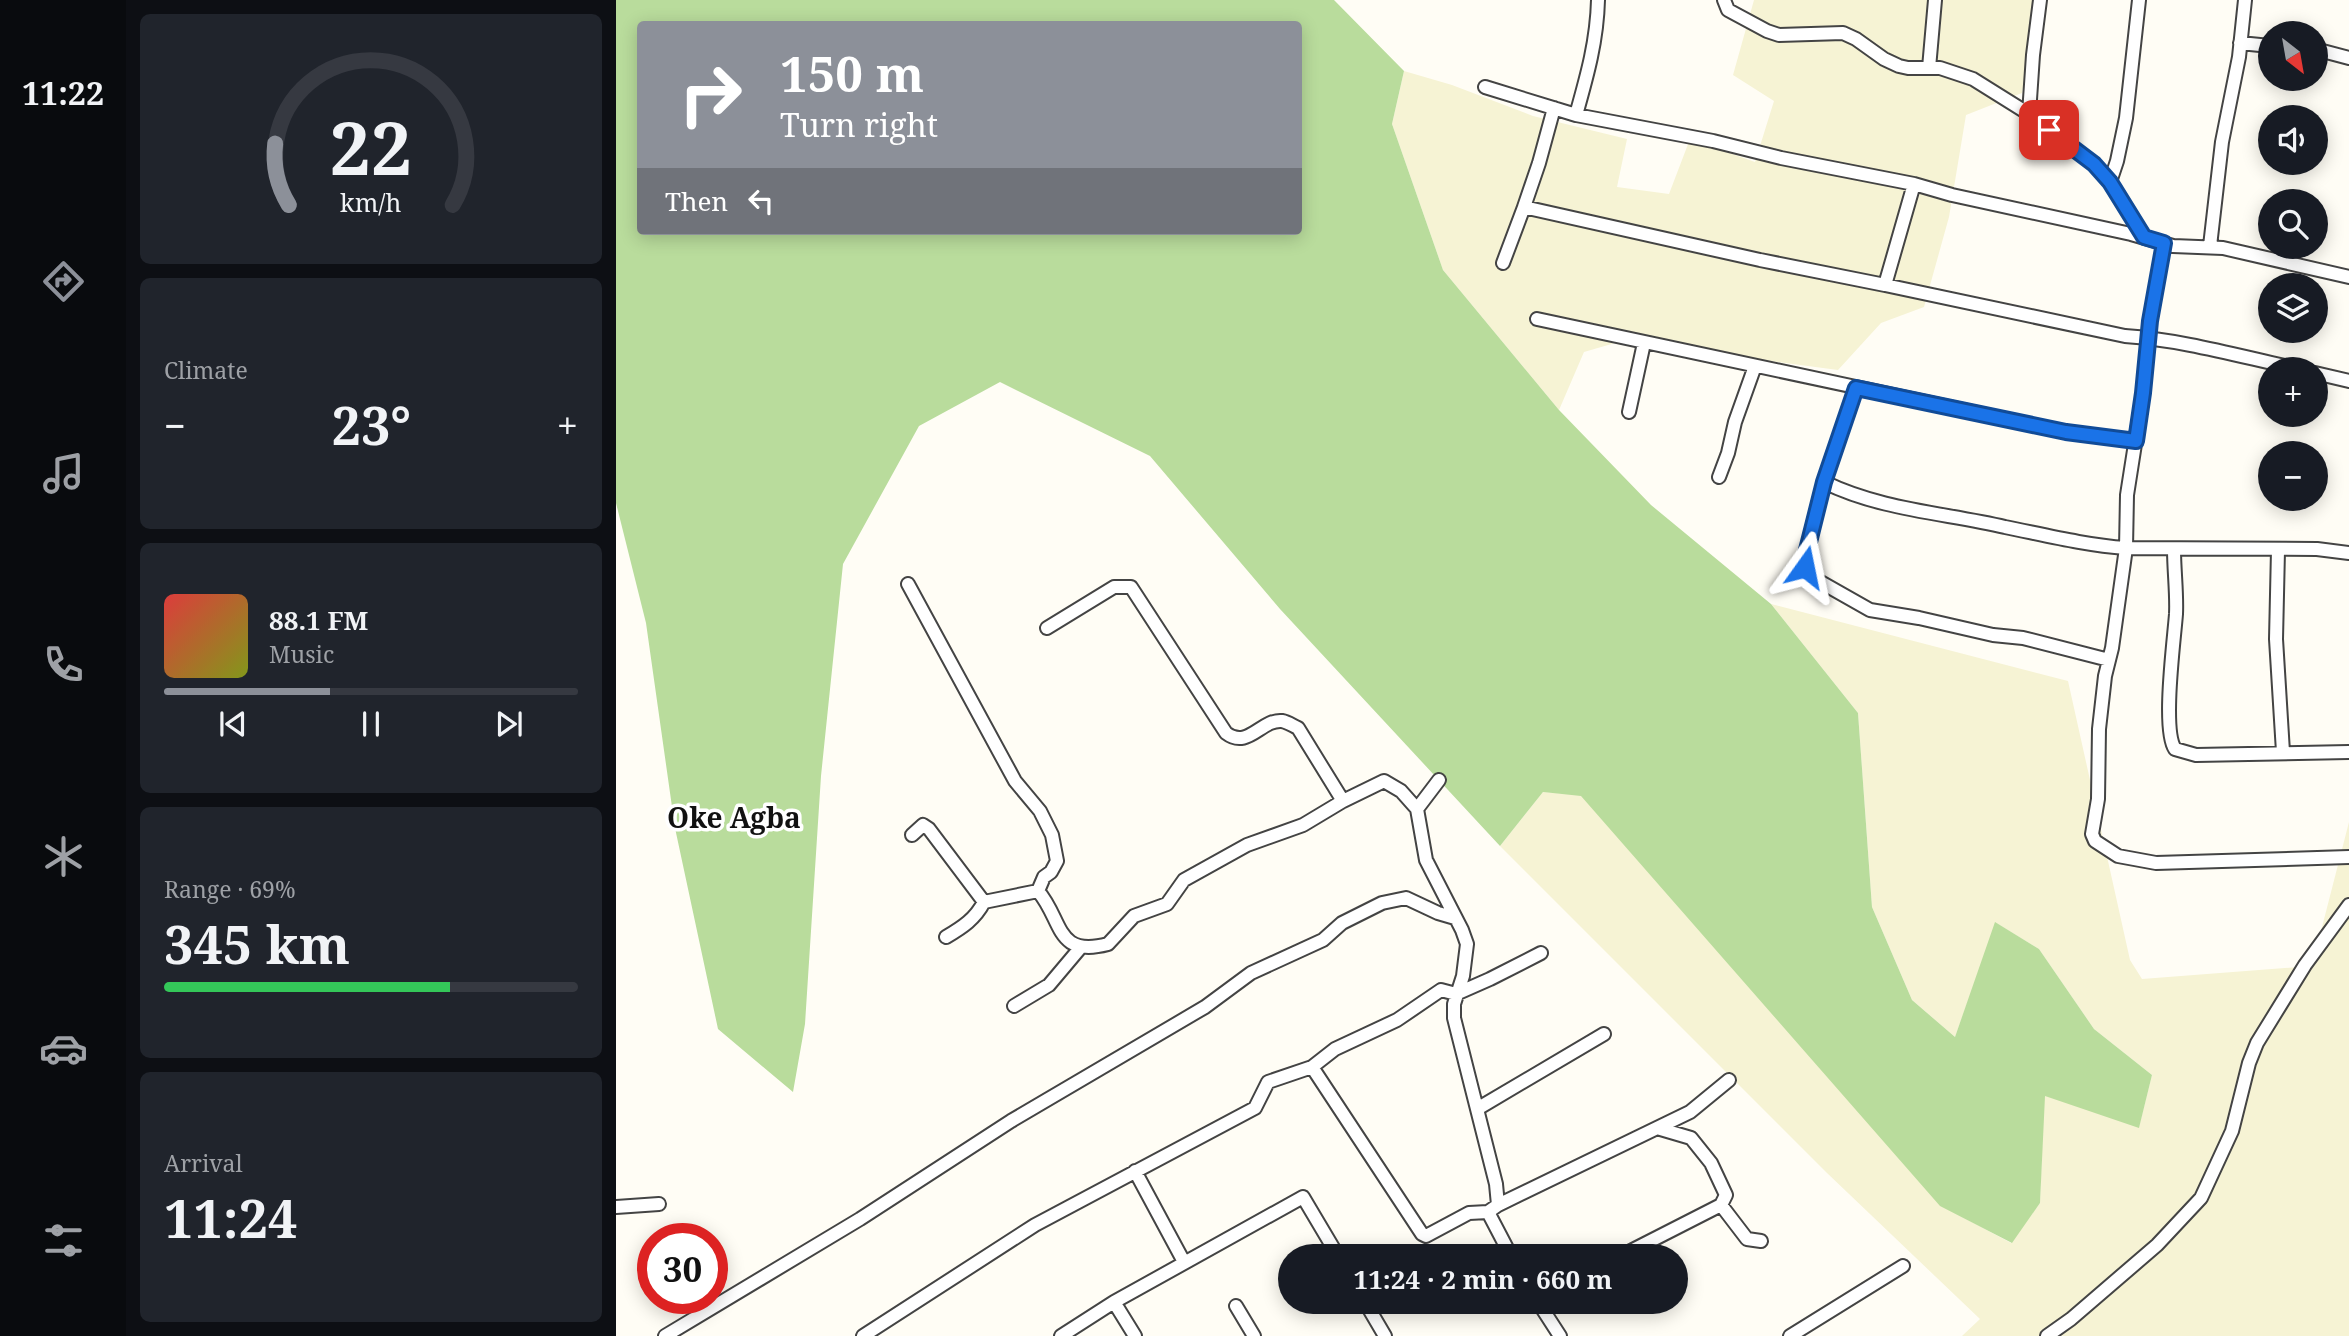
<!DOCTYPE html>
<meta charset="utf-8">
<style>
body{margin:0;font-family:"Noto Serif",serif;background:#20242c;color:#f1f3f6;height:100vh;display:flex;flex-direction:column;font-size:26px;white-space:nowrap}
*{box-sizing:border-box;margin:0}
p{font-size:23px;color:#9ea1a6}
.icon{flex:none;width:38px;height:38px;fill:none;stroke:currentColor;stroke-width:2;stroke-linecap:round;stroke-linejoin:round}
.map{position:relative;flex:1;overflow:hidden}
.panel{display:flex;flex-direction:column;gap:14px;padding:14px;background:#0d0f14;width:490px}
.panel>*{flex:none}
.top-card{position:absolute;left:21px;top:21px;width:665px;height:214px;border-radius:7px;box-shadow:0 4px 18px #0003;background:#8c9099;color:#fff;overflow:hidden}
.needle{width:46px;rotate:149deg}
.buttons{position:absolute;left:1642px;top:21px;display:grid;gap:14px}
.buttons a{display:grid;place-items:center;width:70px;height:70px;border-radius:50%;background:#171b24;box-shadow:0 4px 18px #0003;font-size:35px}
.speed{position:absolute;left:21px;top:1223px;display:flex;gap:14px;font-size:35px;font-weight:700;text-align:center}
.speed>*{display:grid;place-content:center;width:91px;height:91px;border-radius:50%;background:#171b24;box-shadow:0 4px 18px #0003;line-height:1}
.speed .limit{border:10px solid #d22;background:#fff;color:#111}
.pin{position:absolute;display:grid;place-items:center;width:60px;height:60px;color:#fff;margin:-30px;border-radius:14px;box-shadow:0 4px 10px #0006}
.me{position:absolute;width:77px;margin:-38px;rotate:12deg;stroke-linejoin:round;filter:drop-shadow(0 0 5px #0008)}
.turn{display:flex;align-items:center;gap:24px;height:147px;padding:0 28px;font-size:32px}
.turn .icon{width:91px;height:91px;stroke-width:2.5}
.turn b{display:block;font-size:49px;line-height:60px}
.then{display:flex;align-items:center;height:66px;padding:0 28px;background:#0003;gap:14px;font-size:26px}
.big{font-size:52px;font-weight:700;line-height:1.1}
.panel .tile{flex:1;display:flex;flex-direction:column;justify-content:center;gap:10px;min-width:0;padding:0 24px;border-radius:10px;background:#20242c}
.panel .dial{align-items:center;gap:0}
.dial svg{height:182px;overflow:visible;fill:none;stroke:#363941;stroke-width:7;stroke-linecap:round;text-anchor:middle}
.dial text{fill:#f1f3f6;stroke:none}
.song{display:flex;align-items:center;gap:21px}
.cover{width:84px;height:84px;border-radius:10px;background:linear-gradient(135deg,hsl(0 70% 55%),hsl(70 70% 35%))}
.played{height:7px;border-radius:4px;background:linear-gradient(90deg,#8c9099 40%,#363941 40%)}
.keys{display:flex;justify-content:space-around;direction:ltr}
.heat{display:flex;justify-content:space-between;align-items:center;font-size:38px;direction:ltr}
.charge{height:10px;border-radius:5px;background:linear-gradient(90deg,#34c759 69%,#363941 0)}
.trip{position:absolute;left:662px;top:1244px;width:410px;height:70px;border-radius:35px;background:#171b24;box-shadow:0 4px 18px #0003;font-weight:700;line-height:70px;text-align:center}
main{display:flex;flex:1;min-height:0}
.tab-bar{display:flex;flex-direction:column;width:126px;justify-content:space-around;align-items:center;background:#090b0e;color:#9ea1a6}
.tab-bar .icon{width:49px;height:49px}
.tab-bar .active{color:#8c9099}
.tab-bar b{font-size:32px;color:#f1f3f6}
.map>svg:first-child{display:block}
</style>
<main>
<nav class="tab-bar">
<b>11:22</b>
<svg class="icon active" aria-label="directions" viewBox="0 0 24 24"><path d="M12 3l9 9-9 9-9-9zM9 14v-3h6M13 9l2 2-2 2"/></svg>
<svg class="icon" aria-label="music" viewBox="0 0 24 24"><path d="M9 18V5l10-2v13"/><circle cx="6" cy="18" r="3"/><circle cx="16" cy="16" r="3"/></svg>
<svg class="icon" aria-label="phone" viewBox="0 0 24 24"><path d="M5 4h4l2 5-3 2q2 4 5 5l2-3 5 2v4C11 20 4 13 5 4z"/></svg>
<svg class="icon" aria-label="climate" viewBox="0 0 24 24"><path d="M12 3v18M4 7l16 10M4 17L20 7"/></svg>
<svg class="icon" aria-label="car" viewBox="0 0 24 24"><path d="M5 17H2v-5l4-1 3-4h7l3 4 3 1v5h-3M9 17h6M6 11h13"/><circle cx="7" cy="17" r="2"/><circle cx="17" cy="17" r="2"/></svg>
<svg class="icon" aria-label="filters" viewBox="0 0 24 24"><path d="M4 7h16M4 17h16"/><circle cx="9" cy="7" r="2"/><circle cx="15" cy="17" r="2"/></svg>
</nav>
<section class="panel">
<div class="tile dial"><svg viewBox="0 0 100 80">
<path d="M14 69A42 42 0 1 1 86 69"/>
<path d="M14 69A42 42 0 0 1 8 42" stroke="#8c9099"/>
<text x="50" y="56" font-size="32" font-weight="700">22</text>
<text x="50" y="72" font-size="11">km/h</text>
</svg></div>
<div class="tile"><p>Climate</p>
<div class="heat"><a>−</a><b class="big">23°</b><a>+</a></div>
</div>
<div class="tile">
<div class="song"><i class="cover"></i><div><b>88.1 FM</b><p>Music</p></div></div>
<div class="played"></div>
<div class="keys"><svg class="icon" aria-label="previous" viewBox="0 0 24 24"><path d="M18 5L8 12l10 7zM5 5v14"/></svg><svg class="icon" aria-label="pause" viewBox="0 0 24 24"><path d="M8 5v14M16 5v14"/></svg><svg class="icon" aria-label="next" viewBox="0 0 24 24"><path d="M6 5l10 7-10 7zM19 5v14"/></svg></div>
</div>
<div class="tile"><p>Range · 69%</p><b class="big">345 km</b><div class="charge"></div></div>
<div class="tile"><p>Arrival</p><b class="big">11:24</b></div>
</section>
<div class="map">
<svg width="1733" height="1336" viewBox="0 0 1733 1336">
<rect width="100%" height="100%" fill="#fffdf5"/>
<path fill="#f6f3d4" d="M 1138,0 L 1423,0 L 1406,93 L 1350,115 L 1333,217 L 1308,307 L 1265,323 L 1222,370 L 1006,341 L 968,352 L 943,410 L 827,270 L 776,124 L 788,71 L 836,85 L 917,116 L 1011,139 L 1001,187 L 1053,194 L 1074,139 L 1139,162 L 1158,101 L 1117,75 Z
M 1155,604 L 1452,681 L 1514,960 L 1526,979 L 1696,966 L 1733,822 L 1733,1336 L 1346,1336 L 1364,1319 L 1211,1173 L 884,846 L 927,792 L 965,795 L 1324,1205 L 1395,1243 L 1424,1203 L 1428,1095 L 1523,1127 L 1536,1075 L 1478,1029 L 1423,949 L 1380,923 L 1339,1037 L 1296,1000 L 1256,907 L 1242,713 Z"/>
<path fill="#b9dc9c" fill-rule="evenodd" d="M 0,0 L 718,0 L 788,71 L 776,124 L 827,270 L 943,410 L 1035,505 L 1155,604 L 1242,713 L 1256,907 L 1296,1000 L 1339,1037 L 1379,922 L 1423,949 L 1478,1029 L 1536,1075 L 1523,1128 L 1429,1096 L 1424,1203 L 1396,1243 L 1324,1206 L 965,796 L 927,792 L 884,846 L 664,609 L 534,456 L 384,382 L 303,426 L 227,564 L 205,776 L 189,1024 L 177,1092 L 102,1029 L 59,828 L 30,623 L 0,503 ZM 24,24 L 682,24 L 682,231 L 24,231 Z"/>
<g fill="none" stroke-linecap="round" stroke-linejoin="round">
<defs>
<path id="minor" d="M 1108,0 L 1112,10 L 1151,31 L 1163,35 L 1227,33 L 1240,39 L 1268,59 L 1283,66 L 1292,68 L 1324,68 L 1357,79 L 1413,114 L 1478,164 L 1494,182 L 1528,237
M 1624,43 L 1654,46
M 1699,49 L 1733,58
M 1313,68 L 1319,0
M 869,87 L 960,115 L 1097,141 L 1165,158 L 1298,184 L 1336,195 L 1515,234 L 1557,246 L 1607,248 L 1733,277
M 1413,114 L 1417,55 L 1424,0
M 960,115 C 971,76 981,41 982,0
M 1494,182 L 1501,161 L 1510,118 L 1523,0
M 1298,184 L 1269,285 L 1509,336 C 1568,340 1626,357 1683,369
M 908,207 L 923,163 L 938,108
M 1548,243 L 1534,321 L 1527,393 L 1511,495 L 1510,548 L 1701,549 L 1733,553
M 1594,246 L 1606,142 L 1623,57 L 1629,0
M 887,263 L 908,207 L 1144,260 L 1269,285
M 921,319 L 1450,432 L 1520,441
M 1699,373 L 1733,381
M 1240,388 L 1208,482 L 1188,562 L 1190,567 L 1201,580 L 1254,610 L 1303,618 L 1377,635 L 1407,638 L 1493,660
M 1013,412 L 1028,343
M 1103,477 L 1112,453 L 1119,422 L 1139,366
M 1208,482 C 1265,510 1329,513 1389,527 C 1429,535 1469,545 1510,548 L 1496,648 L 1489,676 L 1483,729 L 1482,799 L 1476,834 L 1479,841 L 1502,856 L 1540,863 L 1733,857
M 1558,549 C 1558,571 1561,593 1560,614 C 1558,641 1546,730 1559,749 L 1580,755 L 1733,752
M 1662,550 L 1660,639 L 1667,752
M 292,584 L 399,781 L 424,811 L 436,835 L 441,861 L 435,872 L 428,877 L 422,891 C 447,920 439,958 492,944 L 518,916 L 551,904 L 568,880 L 631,845 L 687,825 L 727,801
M 431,628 L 498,587 L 515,587 L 610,733 C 632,750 645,719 666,721 C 672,722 677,726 682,728 L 727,801 L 768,781 L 785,791 L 801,809
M 823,780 L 801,809 L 810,860 L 846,930 L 851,944 L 847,976 L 838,1004 L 838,1018 L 861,1109
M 296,835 L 307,825 L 313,829 L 368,902 L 422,891
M 330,937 C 347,927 359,919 368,902
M 398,1006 L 433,985 L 465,947
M 696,1067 L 806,1234 L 810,1236 L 853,1213 L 872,1212 L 882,1205 L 880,1184 L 861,1109 L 988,1034
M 1041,1128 L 1075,1138 L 1095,1163 L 1110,1195 L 1105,1205 L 1131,1239 L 1145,1241
M 519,1171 L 568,1262
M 882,1205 L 1074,1112 L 1113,1080
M 0,1207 L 43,1204
M 872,1212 L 895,1256
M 1005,1256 L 1105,1205
M 498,1302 L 519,1336
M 749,1302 L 769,1336
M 922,1302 L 944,1336
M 620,1306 L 638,1336
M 49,1336 L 244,1219 L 395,1121 L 589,1007 L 635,973 L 707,940 L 726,923 L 766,903 L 790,898 L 822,913 L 839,918
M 247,1336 L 419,1225 L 639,1108 L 652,1082 L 696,1067 L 719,1049 L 781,1020 L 825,990 L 840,994 L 874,979 L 925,953
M 445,1336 L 498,1302 L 687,1197 L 722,1256
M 1174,1336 L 1287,1266
M 1431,1336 L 1455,1319 L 1541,1245 L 1585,1198 L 1616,1131 L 1633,1063 L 1641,1043 L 1689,965 L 1733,905"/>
</defs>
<use href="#minor" stroke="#444" stroke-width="16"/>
<use href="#minor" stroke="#fff" stroke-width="12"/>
</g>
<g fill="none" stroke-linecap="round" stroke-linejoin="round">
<defs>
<path id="route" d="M 1189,567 L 1188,562 L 1208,482 L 1240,388 L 1450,432 L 1520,441 L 1527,393 L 1534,321 L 1548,243 L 1528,237 L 1494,182 L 1478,164 L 1433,130"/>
</defs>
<use href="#route" stroke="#114b97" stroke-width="18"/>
<use href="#route" stroke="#1a73e8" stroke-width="12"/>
</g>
<g text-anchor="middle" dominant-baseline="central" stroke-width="7" stroke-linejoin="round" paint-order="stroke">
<g font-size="28" font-weight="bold" fill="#111" stroke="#fff">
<text x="118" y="817">Oke Agba</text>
</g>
</g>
</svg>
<div class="buttons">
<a><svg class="needle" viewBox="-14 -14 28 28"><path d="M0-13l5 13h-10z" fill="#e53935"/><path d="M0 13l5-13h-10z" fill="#9ea1a6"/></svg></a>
<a><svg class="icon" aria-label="sound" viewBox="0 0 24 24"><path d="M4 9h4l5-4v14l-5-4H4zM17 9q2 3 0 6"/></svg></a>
<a><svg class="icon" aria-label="search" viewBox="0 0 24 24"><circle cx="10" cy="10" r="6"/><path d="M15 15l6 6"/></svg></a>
<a><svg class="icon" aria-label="layers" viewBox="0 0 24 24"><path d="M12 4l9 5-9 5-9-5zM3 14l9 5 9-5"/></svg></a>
<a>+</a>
<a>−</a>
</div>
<div class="speed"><div class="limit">30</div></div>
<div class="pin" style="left:1433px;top:130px;background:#d93025"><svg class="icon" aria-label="arrive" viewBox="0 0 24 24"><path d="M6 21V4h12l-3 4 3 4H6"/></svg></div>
<svg class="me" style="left:1189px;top:567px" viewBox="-20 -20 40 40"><path d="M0-17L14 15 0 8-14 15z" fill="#1a73e8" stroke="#fff" stroke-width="4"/></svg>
<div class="trip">11:24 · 2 min · 660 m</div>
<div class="top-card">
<div class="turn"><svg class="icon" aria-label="right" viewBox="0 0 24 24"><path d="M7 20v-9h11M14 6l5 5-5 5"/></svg><div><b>150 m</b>Turn right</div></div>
<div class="then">Then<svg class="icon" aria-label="left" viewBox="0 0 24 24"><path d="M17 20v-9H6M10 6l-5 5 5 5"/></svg></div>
</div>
</div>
</main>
